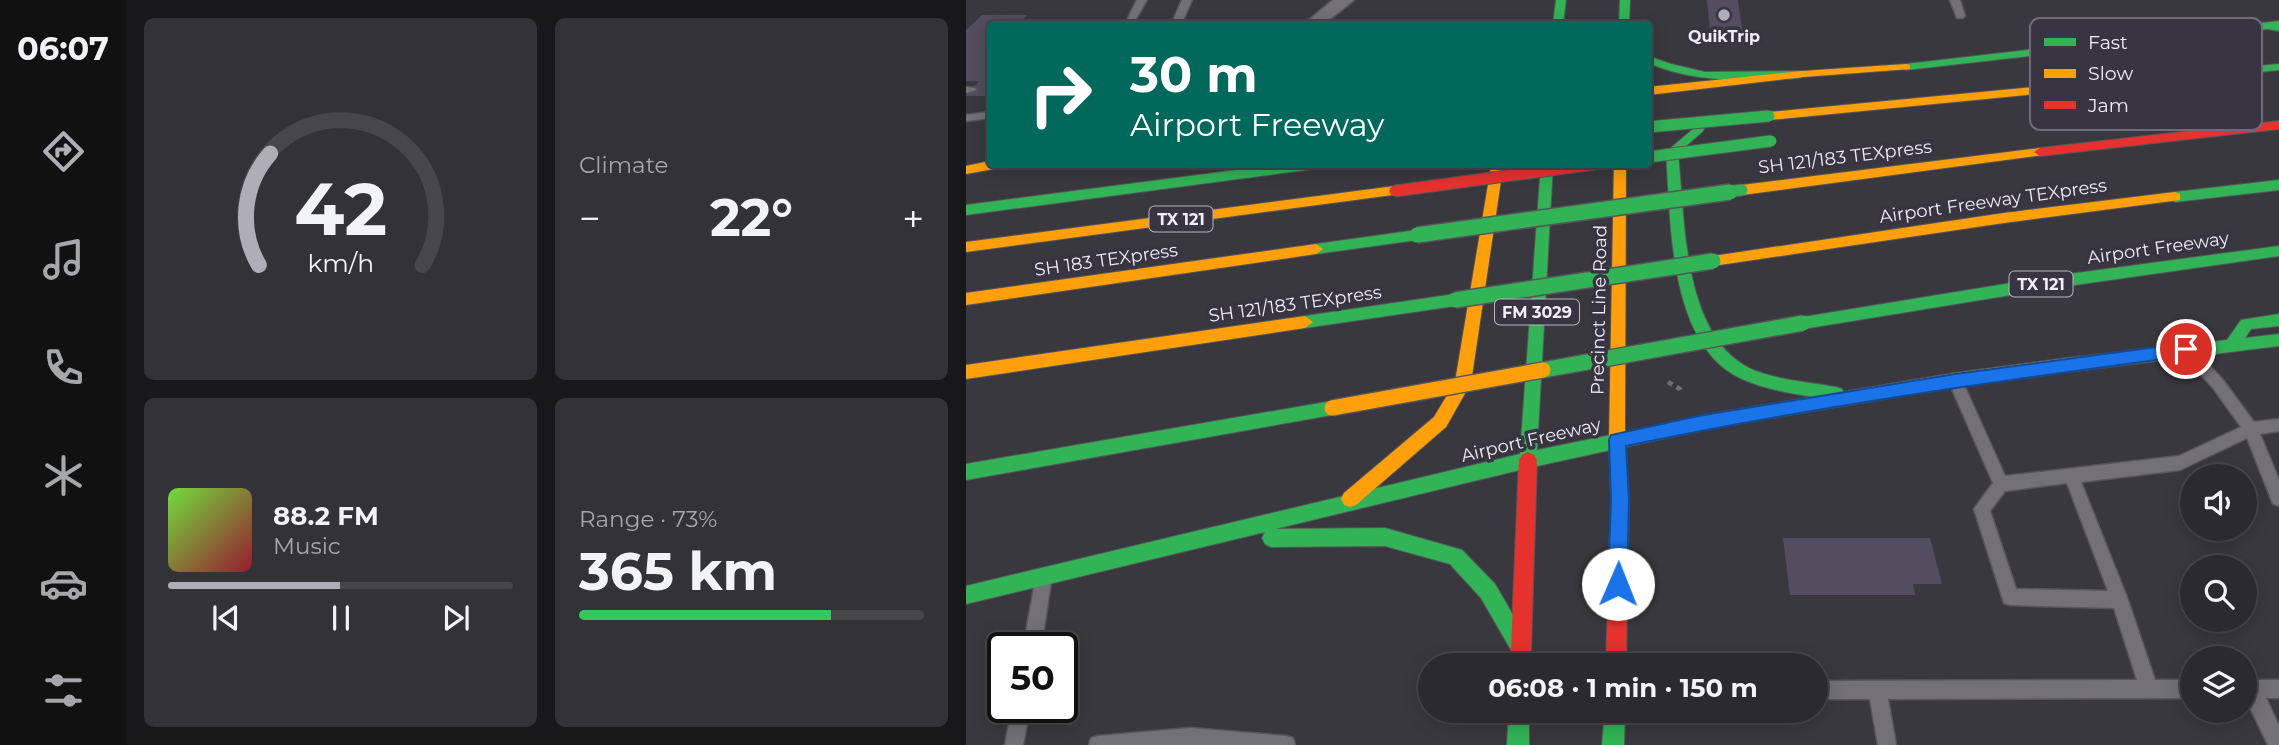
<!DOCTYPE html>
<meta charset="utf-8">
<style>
body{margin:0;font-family:Montserrat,sans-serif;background:#333236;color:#f1f3f6;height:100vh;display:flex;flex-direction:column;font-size:26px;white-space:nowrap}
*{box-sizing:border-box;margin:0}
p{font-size:23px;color:#a6a7aa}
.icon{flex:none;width:38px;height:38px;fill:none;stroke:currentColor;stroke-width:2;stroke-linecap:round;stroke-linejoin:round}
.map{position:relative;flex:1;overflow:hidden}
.side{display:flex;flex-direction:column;gap:18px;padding:18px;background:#181719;width:840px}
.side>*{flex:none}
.guide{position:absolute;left:21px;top:21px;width:665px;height:147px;border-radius:7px;box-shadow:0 4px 18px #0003,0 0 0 2px #47464a;background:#00695c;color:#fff;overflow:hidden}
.controls{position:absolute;left:1214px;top:464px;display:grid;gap:14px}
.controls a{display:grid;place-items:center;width:77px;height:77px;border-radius:50%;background:#2b2a2e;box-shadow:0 4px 18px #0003,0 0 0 2px #47464a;font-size:35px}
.speed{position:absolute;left:21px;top:632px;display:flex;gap:14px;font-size:35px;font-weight:700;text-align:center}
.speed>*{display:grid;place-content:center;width:91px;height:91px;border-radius:50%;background:#2b2a2e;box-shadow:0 4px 18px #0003,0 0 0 2px #47464a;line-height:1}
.speed .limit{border:4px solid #111;border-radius:10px;background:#fff;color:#111}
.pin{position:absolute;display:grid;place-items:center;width:60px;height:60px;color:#fff;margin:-30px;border:4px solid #fff;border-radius:50%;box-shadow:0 2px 7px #0007}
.me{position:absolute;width:77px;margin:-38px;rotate:1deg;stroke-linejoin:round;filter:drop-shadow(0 0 5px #0008)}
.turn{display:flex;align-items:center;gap:24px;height:147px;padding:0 28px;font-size:32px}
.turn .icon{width:91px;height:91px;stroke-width:2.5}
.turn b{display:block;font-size:49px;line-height:60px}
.big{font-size:52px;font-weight:700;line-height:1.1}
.side .tile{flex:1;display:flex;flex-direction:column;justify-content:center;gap:10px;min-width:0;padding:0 24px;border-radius:10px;background:#333236}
.side .dial{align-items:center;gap:0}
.dial svg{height:182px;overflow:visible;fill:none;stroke:#47464a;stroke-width:7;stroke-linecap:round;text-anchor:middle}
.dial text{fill:#f1f3f6;stroke:none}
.song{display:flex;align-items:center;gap:21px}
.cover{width:84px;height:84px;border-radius:10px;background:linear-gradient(135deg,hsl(100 70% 55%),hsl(350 70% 35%))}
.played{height:7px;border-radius:4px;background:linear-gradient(90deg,#afadb5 50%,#47464a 50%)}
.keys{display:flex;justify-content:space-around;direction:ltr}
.heat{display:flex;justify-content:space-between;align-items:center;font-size:38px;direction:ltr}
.charge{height:10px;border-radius:5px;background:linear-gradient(90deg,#34c759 73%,#47464a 0)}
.side .tiles{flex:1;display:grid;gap:18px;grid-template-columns:repeat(2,1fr)}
.trip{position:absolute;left:452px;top:653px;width:410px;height:70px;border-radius:35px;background:#2b2a2e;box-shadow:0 4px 18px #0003,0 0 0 2px #47464a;font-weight:700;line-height:70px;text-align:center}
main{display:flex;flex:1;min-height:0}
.tab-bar{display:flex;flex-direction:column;width:126px;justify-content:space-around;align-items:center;background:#111112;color:#a6a7aa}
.tab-bar .icon{width:49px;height:49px}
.tab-bar .active{color:#afadb5}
.tab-bar b{font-size:32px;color:#f1f3f6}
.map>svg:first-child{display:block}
</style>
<main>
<nav class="tab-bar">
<b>06:07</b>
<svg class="icon active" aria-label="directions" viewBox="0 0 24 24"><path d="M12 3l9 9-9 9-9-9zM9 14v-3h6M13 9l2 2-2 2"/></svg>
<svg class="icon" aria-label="music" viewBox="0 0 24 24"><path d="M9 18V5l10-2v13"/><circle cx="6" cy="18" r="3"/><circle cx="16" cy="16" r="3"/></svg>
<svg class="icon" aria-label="phone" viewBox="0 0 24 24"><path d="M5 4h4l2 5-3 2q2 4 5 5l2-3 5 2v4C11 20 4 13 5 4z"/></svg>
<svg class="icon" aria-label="climate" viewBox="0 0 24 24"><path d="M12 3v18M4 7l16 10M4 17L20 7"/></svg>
<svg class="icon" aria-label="car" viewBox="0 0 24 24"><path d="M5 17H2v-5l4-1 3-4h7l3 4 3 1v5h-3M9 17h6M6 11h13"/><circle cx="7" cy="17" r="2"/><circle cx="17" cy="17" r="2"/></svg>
<svg class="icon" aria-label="filters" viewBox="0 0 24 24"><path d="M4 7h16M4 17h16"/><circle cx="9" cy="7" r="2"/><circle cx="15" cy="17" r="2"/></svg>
</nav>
<section class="side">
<div class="tiles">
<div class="tile dial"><svg viewBox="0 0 100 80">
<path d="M14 69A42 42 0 1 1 86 69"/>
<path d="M14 69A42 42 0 0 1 19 20" stroke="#afadb5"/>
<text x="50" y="56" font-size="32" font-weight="700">42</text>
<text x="50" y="72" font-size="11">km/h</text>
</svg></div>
<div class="tile"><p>Climate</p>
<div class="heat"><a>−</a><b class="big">22°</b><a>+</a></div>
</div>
<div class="tile">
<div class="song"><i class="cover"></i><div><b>88.2 FM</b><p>Music</p></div></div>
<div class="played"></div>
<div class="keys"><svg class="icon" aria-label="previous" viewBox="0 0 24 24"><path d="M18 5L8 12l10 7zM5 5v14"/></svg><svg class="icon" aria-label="pause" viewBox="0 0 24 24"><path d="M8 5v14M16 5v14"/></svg><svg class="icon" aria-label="next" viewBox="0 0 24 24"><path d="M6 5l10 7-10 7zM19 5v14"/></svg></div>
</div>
<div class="tile"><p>Range · 73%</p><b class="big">365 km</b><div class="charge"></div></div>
</div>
</section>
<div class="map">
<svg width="1313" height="745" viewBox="0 0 1313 745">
<rect width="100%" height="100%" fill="#39383e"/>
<path fill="#534d5f" d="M 741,0 L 772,0 L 776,30 L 744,30 Z
M 16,15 L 61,15 L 58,19 L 94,19 L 90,24 L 24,24 L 24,96 L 0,96 L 13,81 L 0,81 L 0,30 Z
M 817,538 L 964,538 L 976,584 L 947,584 L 949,595 L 824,595 Z"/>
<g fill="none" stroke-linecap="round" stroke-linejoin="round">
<defs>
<path id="lane" d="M 171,0 L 181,0 L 167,24 L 159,24 Z
M 216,0 L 226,0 L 218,18 L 219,24 L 210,24 L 208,18 Z
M 984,0 L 994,0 L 999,16 L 997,18 L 991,18 Z
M 0,87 L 9,88 L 10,90 L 0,93 Z
M 24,112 L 24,118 L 0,121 L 0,115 Z
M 1221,344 L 1226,346 L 1257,380 L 1288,422 L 1313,419 L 1313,431 L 1294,434 L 1313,480 L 1313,506 L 1307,504 L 1281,438 L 1214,470 L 1115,482 L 1162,600 L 1189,680 L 1227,680 L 1227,698 L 922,699 L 930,745 L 912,745 L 904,699 L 849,699 L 849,681 L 1171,680 L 1148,608 L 1044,605 L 1038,603 L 1008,509 L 1027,483 L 982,380 L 984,376 L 994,376 L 1039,476 L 1213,456 L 1275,427 L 1247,388 L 1216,354 L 1214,350 L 1216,346 ZM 1101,483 L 1142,591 L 1050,589 L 1024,511 L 1039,491 Z
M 77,574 L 83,576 L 85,582 L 75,648 L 57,648 L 69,582 L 71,576 Z
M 1281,680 L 1313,680 L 1313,698 L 1300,698 L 1313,726 L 1313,745 L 1302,745 L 1279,697 Z
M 46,707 L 64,707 L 57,745 L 39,745 Z
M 224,728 L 320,736 L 327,738 L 329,745 L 123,745 L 125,738 L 132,736 Z"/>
<path id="street" d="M 367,0 L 388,0 L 358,24 L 338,24 Z"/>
<path id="fast" d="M 590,0 L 600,0 L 597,24 L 587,24 Z
M 654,0 L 664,0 L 663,24 L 653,24 Z
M 1313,21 L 1313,31 L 1301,29 L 940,70 L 934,67 L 940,64 Z
M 682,56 L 705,64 L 739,72 L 837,71 L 843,74 C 835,80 822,78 811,79 C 767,81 724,81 682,63 Z
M 1313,64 L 1313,70 L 1109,91 L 1103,87 L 1109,83 Z
M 732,125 L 738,129 L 736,132 L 712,153 C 719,219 716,336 785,369 C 810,380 843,382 870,387 L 876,389 L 878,394 L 876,399 L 870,401 C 839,395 805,392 776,379 C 702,346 705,221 700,152 Z
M 317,164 L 361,164 L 355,168 L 0,215 L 0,205 Z
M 575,164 L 587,164 L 571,450 L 763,411 L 769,413 L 771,418 L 769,423 L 562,468 L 309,529 L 419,528 L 496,550 L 529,584 L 562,641 L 565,648 L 562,655 L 555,658 L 548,655 L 515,598 L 484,564 L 419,546 L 305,547 L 299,544 L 296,538 L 299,532 L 0,604 L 0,586 L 554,454 Z
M 1313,180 L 1313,190 L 1209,202 L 1202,197 L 1209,192 Z
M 451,230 L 458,235 L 451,240 L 350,254 L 343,249 L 350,244 Z
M 1313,246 L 1313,256 L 1088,288 L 837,329 L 829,323 L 837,317 L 1088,276 Z
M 489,294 L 496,300 L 489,306 L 339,328 L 331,322 L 339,316 Z
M 1313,314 L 1313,326 L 1285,329 L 1279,338 L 1313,334 L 1313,346 L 1101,372 L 1095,370 L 1093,365 L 1095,360 L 1101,358 L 1261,340 L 1275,320 Z
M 366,401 L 372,403 L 374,408 L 372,413 L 366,415 L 0,480 L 0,464 Z
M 543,710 L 563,710 L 563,745 L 541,745 Z
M 639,710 L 659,710 L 658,745 L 636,745 Z"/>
<path id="slow" d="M 940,64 L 944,65 L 944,69 L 837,77 L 682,95 L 682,87 L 837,71 Z
M 1109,83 L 1113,84 L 1113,90 L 803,120 L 797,116 L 803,112 Z
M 1074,148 L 1078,149 L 1078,155 L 776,195 L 769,190 L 776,185 Z
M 24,161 L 24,164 L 39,164 L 33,168 L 0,174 L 0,166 Z
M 523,164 L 536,164 L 537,167 L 505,383 L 480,427 L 390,505 L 384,507 L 378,505 L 375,499 L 378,493 L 468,417 L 489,382 L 525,167 Z
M 648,164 L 660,164 L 659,440 L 657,445 L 651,447 L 645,445 L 643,440 Z
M 429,186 L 434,188 L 434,194 L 0,252 L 0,242 Z
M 1209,192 L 1214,194 L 1214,200 L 1038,223 L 747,266 L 740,261 L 747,256 L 1038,213 Z
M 350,244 L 357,249 L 350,254 L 0,305 L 0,293 Z
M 339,316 L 347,322 L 339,328 L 0,379 L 0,365 Z
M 1101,358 L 1107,360 L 1109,365 L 1107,370 L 1101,372 L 989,387 L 763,425 L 757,423 L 755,418 L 757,413 L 763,411 L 989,373 Z"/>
<path id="jam" d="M 1313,121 L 1313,129 L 1074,156 L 1068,152 L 1074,148 Z
M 651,433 L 657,435 L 659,440 L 663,499 L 660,665 L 640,665 L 645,499 L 643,440 L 645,435 Z
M 562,452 L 568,455 L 571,460 L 565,650 L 562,657 L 555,660 L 548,657 L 545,650 L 553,460 L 556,455 Z"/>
</defs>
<use href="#lane" stroke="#57555b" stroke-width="3"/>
<use href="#street" stroke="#57555b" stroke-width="3"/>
<use href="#fast" stroke="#57555b" stroke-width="2"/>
<use href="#slow" stroke="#57555b" stroke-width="2"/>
<use href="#jam" stroke="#57555b" stroke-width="2"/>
<path stroke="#6f6e72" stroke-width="4.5" stroke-dasharray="5 5" stroke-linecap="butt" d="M 702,382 L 714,389 L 716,394"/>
<use href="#lane" fill="#737177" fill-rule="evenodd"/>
<use href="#street" fill="#737177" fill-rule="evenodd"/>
<use href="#fast" fill="#30b455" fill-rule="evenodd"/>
<use href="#slow" fill="#ff9f0a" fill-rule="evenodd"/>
<use href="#jam" fill="#e5322d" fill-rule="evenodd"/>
<defs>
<path id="fast-bridge-far1" d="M 682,127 L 803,116
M 682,157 L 805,141
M 752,193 L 776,190"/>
<path id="fast-bridge" d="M 451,235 L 764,192
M 489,300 L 747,261
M 577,370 L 837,323"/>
<path id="slow-bridge" d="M 366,408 L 577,370"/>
<path id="jam-bridge" d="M 429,191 L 629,164"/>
</defs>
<use href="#fast-bridge-far1" stroke="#57555b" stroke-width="13" stroke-linecap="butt"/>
<use href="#fast-bridge" stroke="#57555b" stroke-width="18" stroke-linecap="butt"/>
<use href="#slow-bridge" stroke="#57555b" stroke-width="18" stroke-linecap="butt"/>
<use href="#jam-bridge" stroke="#57555b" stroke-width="13" stroke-linecap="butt"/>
<use href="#fast-bridge-far1" stroke="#30b455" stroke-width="11"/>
<use href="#fast-bridge" stroke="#30b455" stroke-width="15"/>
<use href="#slow-bridge" stroke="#ff9f0a" stroke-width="15"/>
<use href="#jam-bridge" stroke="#e5322d" stroke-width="11"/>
</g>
<path fill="#1a73e8" stroke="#114b97" stroke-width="2" d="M 1220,343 L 1228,349 L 1220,356 C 1033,381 845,407 660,446 L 663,499 L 661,584 L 659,591 L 652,593 L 645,591 L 642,584 L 645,499 L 643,440 L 645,435 L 732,416 L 989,374 Z"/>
<circle fill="#afadb5" stroke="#383442" stroke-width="2.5" cx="758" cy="15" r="7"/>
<g text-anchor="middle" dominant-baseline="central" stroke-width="7" stroke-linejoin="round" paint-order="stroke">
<g font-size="16" font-weight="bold" fill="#eeecf5" stroke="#383442">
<text x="758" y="36">QuikTrip</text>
</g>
<g fill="#383442" stroke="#b7b5bf" stroke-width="2">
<rect x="183.5" y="206.5" width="63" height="25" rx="5"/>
<rect x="1043.5" y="271.5" width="63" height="25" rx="5"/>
<rect x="529" y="299.5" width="84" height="25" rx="5"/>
</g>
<g font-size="16" font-weight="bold" fill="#eeecf5">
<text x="215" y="219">TX 121</text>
<text x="1075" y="284">TX 121</text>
<text x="571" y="312">FM 3029</text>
</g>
<g font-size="18" fill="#eeecf5" stroke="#383442">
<text transform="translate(879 157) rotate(-7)">SH 121/183 TEXpress</text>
<text transform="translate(1027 201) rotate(-8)">Airport Freeway TEXpress</text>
<text transform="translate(1192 248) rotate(-8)">Airport Freeway</text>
<text transform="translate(140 260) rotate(-8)">SH 183 TEXpress</text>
<text transform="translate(329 304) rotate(-8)">SH 121/183 TEXpress</text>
<text transform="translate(633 310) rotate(-89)">Precinct Line Road</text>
<text transform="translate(565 440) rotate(-13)">Airport Freeway</text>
</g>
</g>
<rect x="1064" y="18" width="232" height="112" rx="10" fill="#383442" stroke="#6f6b78" stroke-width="2"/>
<rect x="1078" y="38" width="32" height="8" fill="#30b455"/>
<rect x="1078" y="69" width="32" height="9" fill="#ff9f0a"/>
<rect x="1078" y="101" width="32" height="8" fill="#e5322d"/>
<g font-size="19" fill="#eeecf5">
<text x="1122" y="49">Fast</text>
<text x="1122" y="80">Slow</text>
<text x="1122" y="112">Jam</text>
</g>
</svg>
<div class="controls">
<a><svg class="icon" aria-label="sound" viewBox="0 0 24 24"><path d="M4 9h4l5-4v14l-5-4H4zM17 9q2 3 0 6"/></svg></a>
<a><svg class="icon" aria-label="search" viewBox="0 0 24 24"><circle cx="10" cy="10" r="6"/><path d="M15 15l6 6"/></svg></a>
<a><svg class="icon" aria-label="layers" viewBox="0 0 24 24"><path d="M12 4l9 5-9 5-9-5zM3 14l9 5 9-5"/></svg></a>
</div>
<div class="speed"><div class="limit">50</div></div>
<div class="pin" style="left:1220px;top:349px;background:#d93025"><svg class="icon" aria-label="arrive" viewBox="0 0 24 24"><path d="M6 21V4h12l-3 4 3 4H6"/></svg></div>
<svg class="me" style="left:652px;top:584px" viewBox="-20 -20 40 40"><circle r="19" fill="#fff"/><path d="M0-13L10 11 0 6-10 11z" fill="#1a73e8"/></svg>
<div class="trip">06:08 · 1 min · 150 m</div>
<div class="guide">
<div class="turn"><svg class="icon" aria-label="right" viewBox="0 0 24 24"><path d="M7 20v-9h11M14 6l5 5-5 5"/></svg><div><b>30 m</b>Airport Freeway</div></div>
</div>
</div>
</main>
